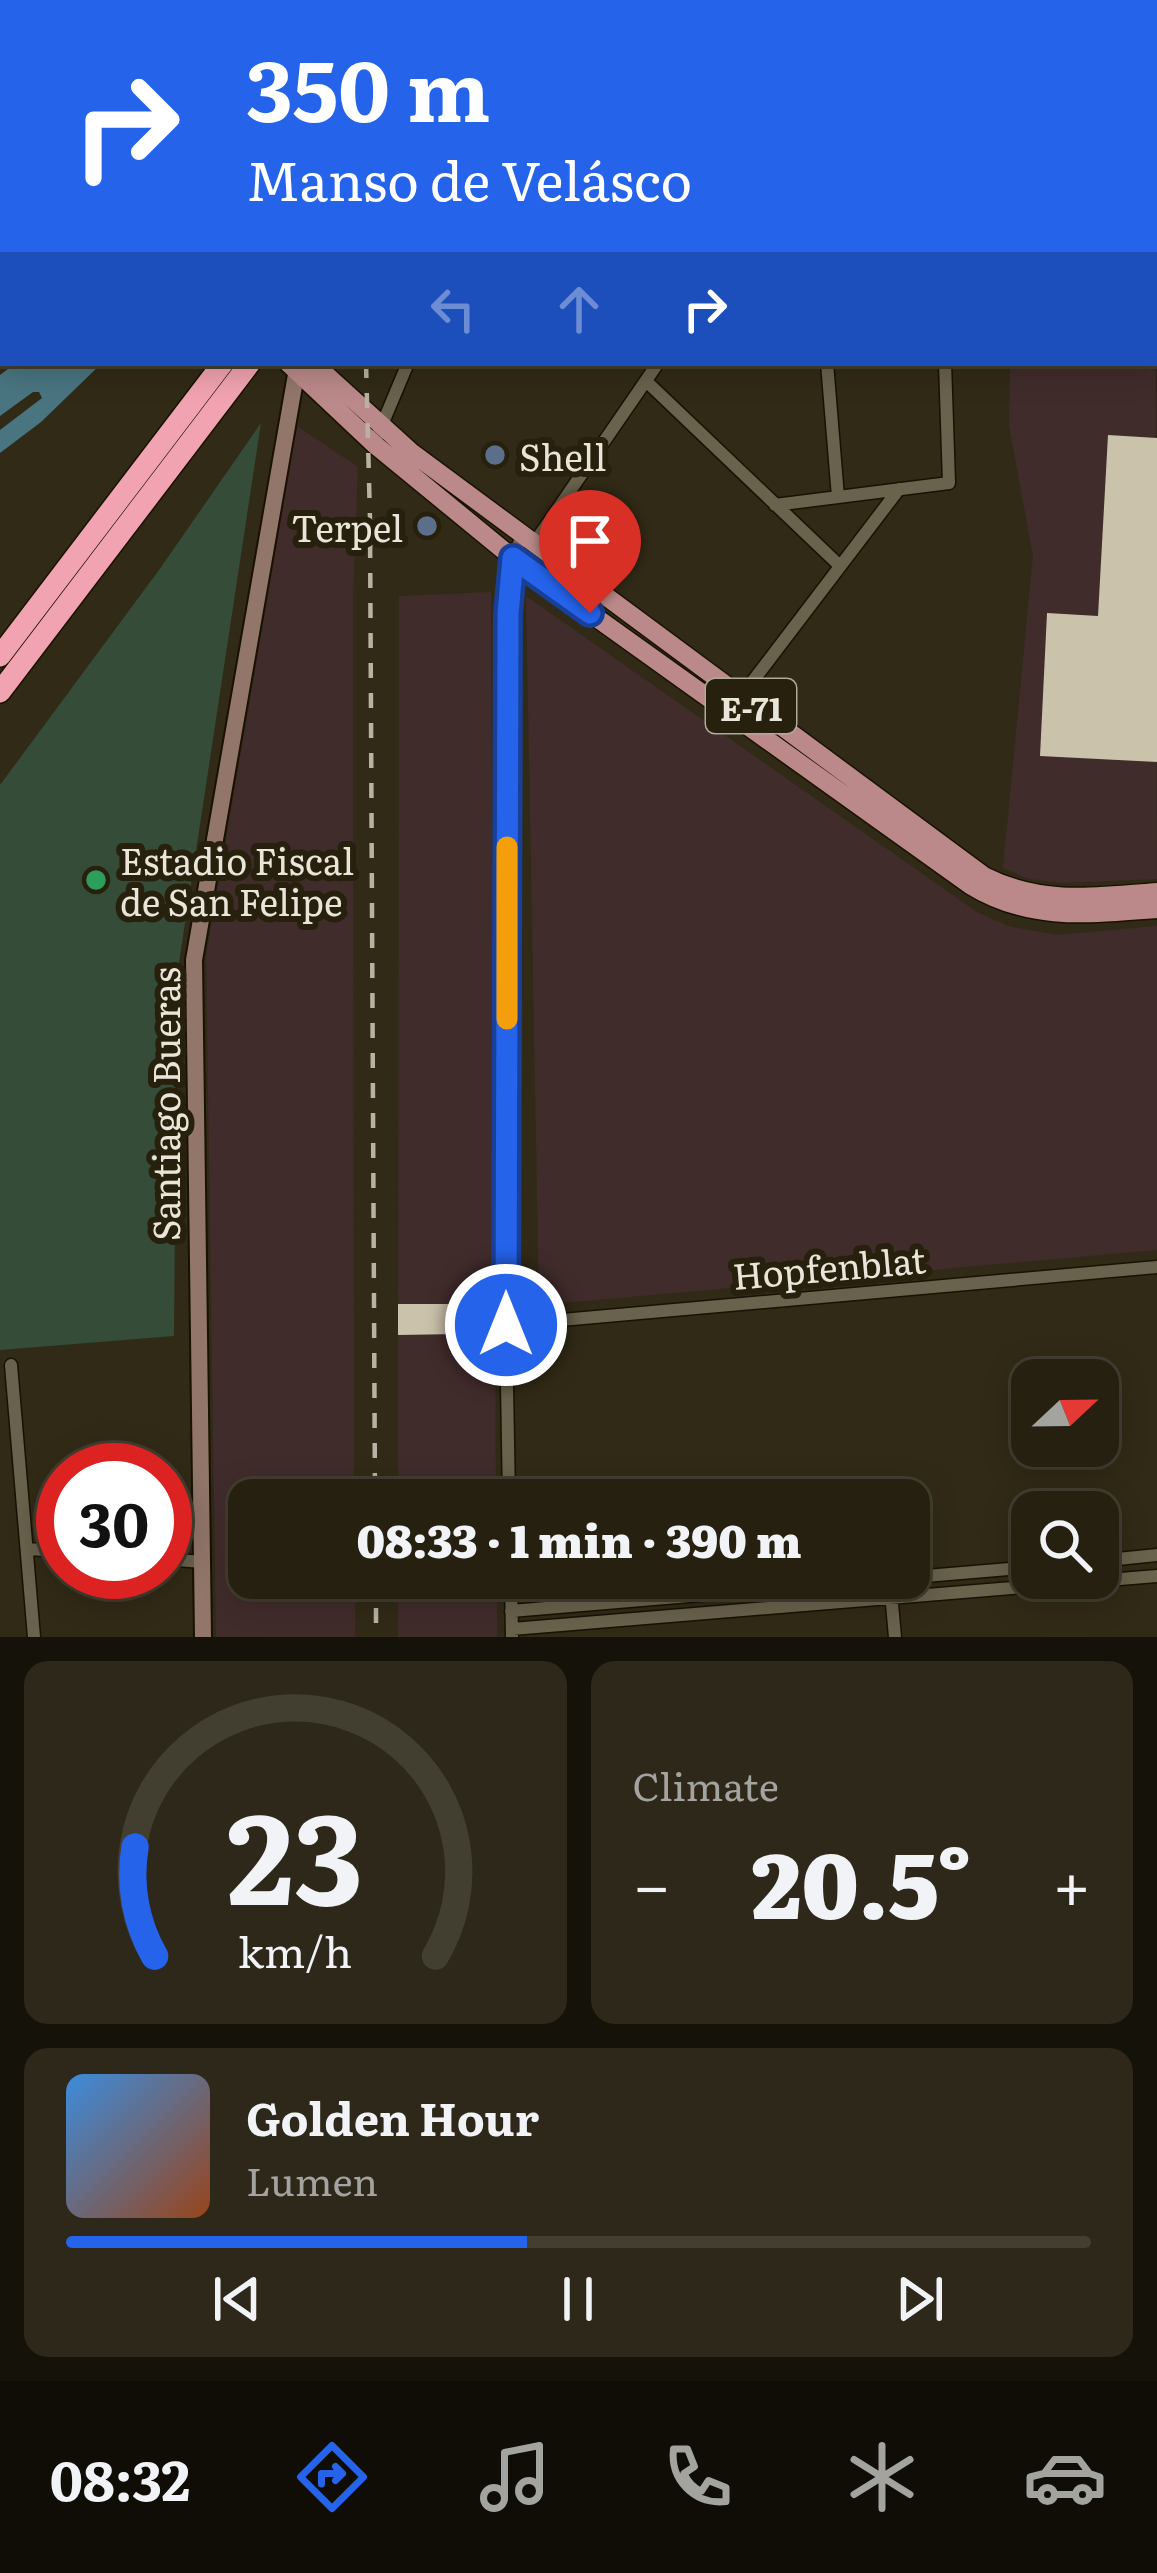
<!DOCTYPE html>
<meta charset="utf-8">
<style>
body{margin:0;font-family:Literata,serif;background:#2d2819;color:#f1f3f6;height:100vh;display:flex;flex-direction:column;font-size:45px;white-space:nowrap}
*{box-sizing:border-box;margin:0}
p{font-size:39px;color:#a3a39f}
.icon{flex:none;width:66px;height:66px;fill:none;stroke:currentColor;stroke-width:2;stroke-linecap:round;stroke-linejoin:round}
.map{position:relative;height:1637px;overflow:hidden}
.panel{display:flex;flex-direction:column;gap:24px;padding:24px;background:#141209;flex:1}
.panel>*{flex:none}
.guide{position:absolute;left:0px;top:0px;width:1158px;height:366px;box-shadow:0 6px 30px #0003,0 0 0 3px #423e30;background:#2563eb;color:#fff;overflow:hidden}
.needle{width:78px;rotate:68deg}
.buttons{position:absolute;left:1011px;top:1359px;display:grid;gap:24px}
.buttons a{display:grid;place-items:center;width:108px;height:108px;border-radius:24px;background:#252010;box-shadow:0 6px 30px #0003,0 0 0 3px #423e30;font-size:60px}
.speed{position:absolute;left:36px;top:1443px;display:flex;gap:24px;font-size:60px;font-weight:700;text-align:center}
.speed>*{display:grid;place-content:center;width:156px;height:156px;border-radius:50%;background:#252010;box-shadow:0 6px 30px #0003,0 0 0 3px #423e30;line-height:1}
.speed .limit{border:18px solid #d22;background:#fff;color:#111}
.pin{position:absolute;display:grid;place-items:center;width:102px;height:102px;color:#fff;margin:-123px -51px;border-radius:50% 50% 50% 0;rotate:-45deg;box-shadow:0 0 12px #0007}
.pin .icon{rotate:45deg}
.me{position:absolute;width:132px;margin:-66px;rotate:0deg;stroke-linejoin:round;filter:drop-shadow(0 0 9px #0008)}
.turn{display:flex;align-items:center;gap:42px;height:252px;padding:0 48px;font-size:54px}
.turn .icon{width:156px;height:156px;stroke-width:2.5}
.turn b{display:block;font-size:84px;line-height:102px}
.lanes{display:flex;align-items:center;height:114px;padding:0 48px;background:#0003;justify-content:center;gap:60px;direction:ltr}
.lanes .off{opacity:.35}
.big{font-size:90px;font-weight:800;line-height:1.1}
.panel .card{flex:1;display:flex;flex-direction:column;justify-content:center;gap:18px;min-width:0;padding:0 42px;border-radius:24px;background:#2d2819}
.panel .dial{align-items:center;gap:0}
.dial svg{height:312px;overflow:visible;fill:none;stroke:#423e30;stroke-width:7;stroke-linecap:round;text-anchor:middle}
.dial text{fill:#f1f3f6;stroke:none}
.song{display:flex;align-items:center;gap:36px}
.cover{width:144px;height:144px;border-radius:18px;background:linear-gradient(135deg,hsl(210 70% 55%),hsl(20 70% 35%))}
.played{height:12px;border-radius:6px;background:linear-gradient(90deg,#2563eb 45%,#423e30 45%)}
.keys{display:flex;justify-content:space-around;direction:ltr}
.heat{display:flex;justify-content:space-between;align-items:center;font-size:66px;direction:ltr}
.panel .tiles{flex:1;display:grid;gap:24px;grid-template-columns:1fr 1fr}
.card:last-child{grid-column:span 2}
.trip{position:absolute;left:228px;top:1479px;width:702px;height:120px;border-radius:24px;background:#252010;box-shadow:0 6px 30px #0003,0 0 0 3px #423e30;font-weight:800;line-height:120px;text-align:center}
.menu{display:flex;height:192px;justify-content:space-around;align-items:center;background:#0f0d06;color:#a3a39f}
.menu .icon{width:84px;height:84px}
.menu .current{color:#2563eb}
.menu b{font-size:54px;color:#f1f3f6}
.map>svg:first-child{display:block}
</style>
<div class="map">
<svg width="1157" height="1637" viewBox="0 0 1157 1637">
<rect width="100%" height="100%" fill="#312a16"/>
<path fill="#402c2b" d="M 1155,262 L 1157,879 L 1063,883 L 1029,879 L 1003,868 L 1033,556 L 1009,426 L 1010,363 L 1155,363 Z
M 297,426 L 358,467 L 353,601 L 354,1500 L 249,1500 L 249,1578 L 355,1578 L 355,1637 L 216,1637 L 206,956 Z
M 491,592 L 496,1500 L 398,1500 L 399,596 Z
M 526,596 L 977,912 L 1008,926 L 1056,935 L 1157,926 L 1157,1250 L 539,1305 Z
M 398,1578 L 497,1578 L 497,1637 L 398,1637 Z"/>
<path fill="#344c38" d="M 261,423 L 177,976 L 174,1336 L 0,1350 L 0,785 L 159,570 Z"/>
<path fill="#497581" d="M 16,363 L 102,363 L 41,422 L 0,453 L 0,430 L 42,398 L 39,392 L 33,392 L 0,416 L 0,375 Z"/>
<path fill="#cbc2ab" d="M 1108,435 L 1157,438 L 1157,762 L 1040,756 L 1047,613 L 1098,616 Z
M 398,1304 L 461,1304 L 460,1334 L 398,1335 Z"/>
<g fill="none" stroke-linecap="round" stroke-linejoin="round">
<defs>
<path id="street" d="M 938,0 L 938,3
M 1155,56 L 1157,55
M 1155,132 L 1157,132
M 1155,244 L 1157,244
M 827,363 L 838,497
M 646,381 L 840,566
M 374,444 L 408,363
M 775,505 L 949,483 L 945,363
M 533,545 L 658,363
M 740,698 L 899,489
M 506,1325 L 1157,1267
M 11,1365 L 34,1637
M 509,1500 L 506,1325 L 508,614 L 513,558 L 522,536
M 27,1549 L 63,1551
M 165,1559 L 202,1562
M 1098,1561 L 1157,1555
M 511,1578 L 512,1637
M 891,1593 L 895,1637
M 511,1611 L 1032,1567
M 512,1629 L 1157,1576"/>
<path id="secondary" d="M 266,3 L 268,0
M 203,1637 L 194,960 L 298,363"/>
<path id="primary" d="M 0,297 L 3,296
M 288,363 L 374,444 L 513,558 L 970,885 C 1030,922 1090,914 1157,909
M 313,363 L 411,452 L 984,876 C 1041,905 1096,897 1157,892"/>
<path id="highway" d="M 497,3 L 499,0
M 524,3 L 526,0
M 0,656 L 223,363
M 0,692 L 250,363"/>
</defs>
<use href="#street" stroke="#191202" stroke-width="15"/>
<use href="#secondary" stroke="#191202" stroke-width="20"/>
<use href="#primary" stroke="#191202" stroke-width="21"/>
<use href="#highway" stroke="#191202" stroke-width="24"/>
<use href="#street" stroke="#69624c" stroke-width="12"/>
<use href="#secondary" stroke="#92766a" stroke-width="16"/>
<use href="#primary" stroke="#bb8989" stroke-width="18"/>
<use href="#highway" stroke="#f2a3b1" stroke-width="21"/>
<path stroke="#b7b2a4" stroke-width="4.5" stroke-dasharray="15 15" stroke-linecap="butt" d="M 365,3 L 365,0
M 366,363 L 370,519 L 375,1500
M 376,1578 L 376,1637"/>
</g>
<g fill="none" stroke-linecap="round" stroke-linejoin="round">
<defs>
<path id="route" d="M 506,1325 L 508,614 L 513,558 L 590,613"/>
</defs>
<use href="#route" stroke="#184099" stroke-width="30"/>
<use href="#route" stroke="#2563eb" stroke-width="21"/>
<path stroke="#f59e0b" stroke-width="21" d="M 507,1019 L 507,847"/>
</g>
<g fill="#5c6f8a" stroke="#27200d" stroke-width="4.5">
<circle cx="495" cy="455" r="12"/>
<circle cx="427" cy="526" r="12"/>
</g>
<circle fill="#2e9e5b" stroke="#27200d" stroke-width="4.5" cx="96" cy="880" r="12"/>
<g text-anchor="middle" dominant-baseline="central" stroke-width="12" stroke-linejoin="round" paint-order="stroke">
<rect fill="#27200d" stroke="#afaa9c" stroke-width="3" x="706" y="679" width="90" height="54" rx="9"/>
<g font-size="33" font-weight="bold" fill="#e9e5d9">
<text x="751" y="706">E-71</text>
</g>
<g font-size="36" fill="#e9e5d9" stroke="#27200d" text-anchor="start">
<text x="519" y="455">Shell</text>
<text x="403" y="526" text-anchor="end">Terpel</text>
<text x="120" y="859">Estadio Fiscal<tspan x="120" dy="41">de San Felipe</tspan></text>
</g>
<g font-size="36" fill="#e9e5d9" stroke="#27200d">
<text transform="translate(164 1104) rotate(-90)">Santiago Bueras</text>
<text transform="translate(829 1266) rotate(-5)">Hopfenblat</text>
</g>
</g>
</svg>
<div class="buttons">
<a><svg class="needle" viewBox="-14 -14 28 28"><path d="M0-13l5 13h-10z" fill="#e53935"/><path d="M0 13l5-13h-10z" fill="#a3a39f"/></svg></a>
<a><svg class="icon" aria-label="search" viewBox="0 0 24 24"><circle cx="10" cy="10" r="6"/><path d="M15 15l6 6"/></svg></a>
</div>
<div class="speed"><div class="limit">30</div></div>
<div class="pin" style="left:590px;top:613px;background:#d93025"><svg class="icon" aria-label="arrive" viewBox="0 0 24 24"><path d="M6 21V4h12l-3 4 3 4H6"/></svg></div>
<svg class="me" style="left:506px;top:1325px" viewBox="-20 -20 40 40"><circle r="17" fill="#2563eb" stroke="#fff" stroke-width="3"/><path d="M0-11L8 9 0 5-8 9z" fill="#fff"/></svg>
<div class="trip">08:33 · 1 min · 390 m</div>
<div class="guide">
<div class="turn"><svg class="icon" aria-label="right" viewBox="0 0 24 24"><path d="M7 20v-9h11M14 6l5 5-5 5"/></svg><div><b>350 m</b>Manso de Velásco</div></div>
<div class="lanes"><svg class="icon off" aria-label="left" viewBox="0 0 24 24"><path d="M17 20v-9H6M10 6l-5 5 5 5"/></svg><svg class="icon off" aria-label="ahead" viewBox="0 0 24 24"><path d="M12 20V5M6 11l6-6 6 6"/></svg><svg class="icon" aria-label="right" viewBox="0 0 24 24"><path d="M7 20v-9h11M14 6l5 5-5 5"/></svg></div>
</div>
</div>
<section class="panel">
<div class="tiles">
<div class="card dial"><svg viewBox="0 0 100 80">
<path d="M14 69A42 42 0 1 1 86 69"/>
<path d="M14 69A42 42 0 0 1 9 41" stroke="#2563eb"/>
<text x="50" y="56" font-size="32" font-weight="700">23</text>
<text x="50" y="72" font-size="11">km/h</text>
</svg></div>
<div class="card"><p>Climate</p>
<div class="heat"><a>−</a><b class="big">20.5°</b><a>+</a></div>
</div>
<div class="card">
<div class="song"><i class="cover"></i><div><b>Golden Hour</b><p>Lumen</p></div></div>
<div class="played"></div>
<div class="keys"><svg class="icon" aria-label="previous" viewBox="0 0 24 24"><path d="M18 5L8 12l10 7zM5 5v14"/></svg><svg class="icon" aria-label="pause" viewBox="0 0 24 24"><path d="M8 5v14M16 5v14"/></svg><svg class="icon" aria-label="next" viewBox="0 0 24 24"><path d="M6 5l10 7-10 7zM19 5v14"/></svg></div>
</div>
</div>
</section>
<nav class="menu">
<b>08:32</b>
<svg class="icon current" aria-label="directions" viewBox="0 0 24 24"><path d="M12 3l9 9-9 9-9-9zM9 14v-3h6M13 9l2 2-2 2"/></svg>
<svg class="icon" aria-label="music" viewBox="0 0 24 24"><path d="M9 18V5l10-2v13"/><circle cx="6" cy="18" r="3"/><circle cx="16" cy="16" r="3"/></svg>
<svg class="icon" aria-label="phone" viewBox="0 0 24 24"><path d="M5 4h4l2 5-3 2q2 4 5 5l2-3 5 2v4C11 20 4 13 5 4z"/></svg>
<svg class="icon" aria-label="climate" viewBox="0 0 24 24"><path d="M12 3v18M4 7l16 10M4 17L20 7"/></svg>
<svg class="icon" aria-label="car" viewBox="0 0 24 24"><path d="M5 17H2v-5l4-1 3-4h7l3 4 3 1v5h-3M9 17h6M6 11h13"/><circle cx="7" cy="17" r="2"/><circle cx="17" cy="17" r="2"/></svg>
</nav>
